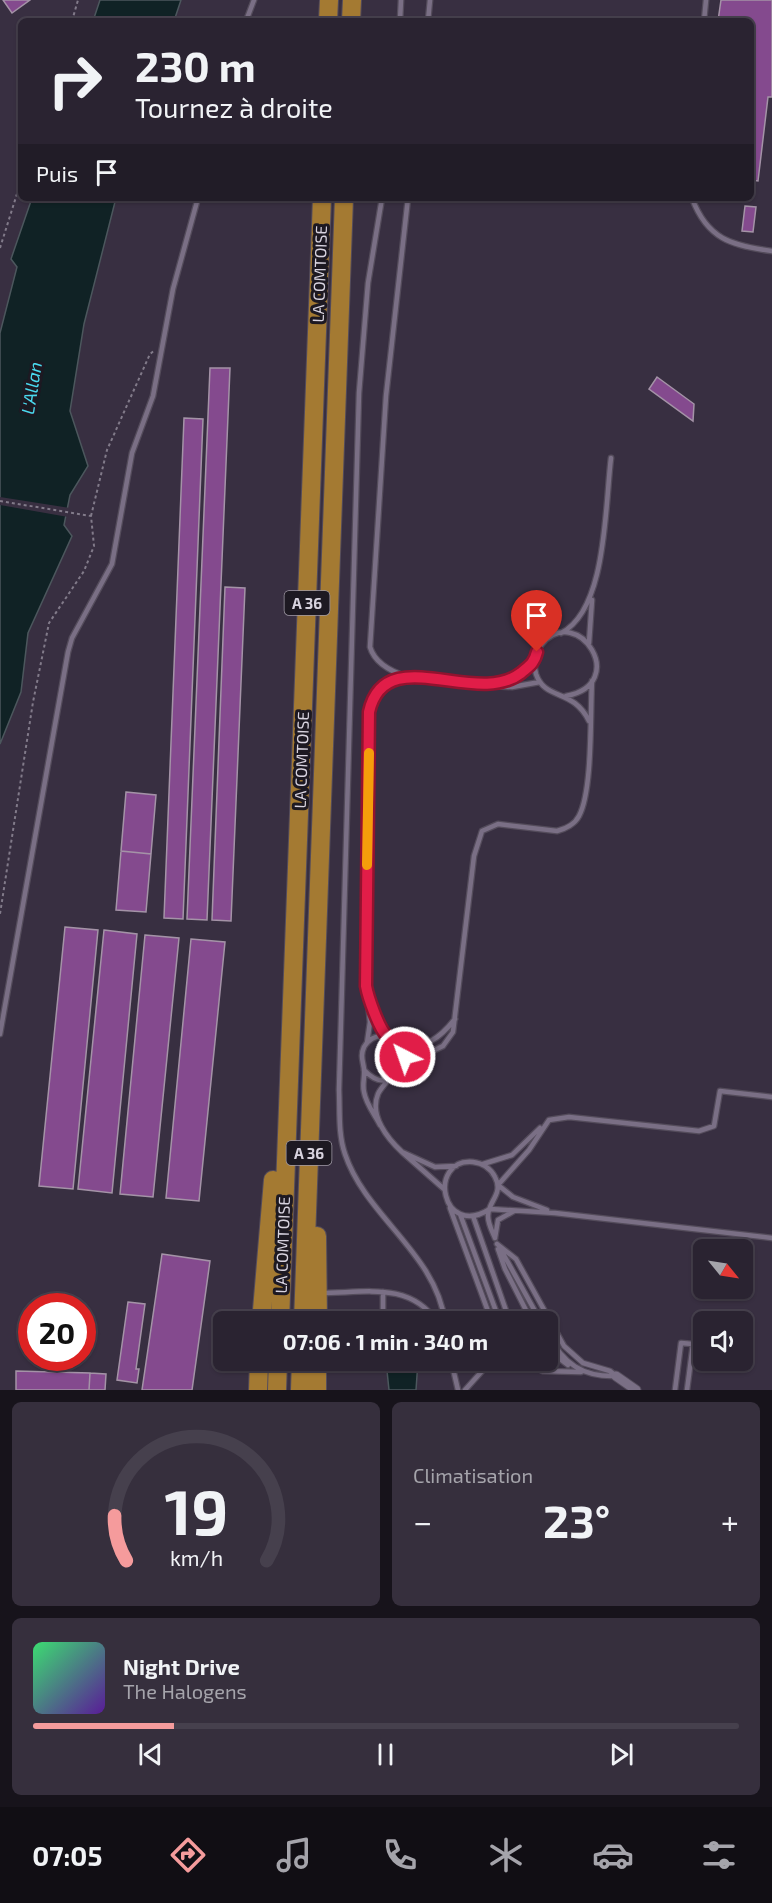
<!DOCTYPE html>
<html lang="fr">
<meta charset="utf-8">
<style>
body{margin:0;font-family:"Exo 2",sans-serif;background:#362f3d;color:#f1f3f6;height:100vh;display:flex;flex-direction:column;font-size:22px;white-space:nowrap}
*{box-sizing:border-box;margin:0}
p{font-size:20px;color:#a5a4ab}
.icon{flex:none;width:33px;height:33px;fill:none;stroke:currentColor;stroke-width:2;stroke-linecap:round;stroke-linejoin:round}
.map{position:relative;height:1390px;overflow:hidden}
.details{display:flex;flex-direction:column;gap:12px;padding:12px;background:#17131b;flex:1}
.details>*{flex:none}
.banner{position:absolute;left:18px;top:18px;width:736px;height:183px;border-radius:9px;box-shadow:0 2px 4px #0004,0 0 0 2px #46404d;background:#2a2331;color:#f1f3f6;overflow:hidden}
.needle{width:39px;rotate:120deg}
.tools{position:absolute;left:693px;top:1239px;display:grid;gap:12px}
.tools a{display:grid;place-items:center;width:60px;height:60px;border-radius:9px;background:#2a2331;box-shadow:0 2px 4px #0004,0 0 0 2px #46404d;font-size:30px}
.speed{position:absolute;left:18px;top:1293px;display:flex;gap:12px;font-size:30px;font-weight:700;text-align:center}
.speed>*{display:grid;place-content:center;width:78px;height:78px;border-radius:50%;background:#2a2331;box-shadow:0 2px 4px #0004,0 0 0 2px #46404d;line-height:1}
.speed .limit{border:9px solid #d22;background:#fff;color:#111}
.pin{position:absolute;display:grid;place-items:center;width:51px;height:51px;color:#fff;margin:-62px -26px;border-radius:50% 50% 50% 0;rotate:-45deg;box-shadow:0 0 6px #0007}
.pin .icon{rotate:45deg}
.me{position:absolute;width:66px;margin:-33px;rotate:319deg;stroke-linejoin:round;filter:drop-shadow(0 0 4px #0008)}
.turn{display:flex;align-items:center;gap:21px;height:126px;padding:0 18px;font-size:27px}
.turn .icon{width:78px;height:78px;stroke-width:2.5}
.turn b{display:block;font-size:42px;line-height:51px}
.then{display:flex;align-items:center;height:57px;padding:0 18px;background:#0003;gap:12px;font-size:22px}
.big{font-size:45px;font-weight:700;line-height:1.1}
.details .widget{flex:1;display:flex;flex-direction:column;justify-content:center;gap:9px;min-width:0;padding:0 21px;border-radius:9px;background:#362f3d}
.details .dial{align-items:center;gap:0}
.dial svg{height:156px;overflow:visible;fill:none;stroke:#46404d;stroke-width:7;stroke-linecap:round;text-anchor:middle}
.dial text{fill:#f1f3f6;stroke:none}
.song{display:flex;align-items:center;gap:18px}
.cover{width:72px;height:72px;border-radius:9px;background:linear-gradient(135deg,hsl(140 70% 55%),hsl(270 70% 35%))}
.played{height:6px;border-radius:3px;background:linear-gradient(90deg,#f59b9c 20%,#46404d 20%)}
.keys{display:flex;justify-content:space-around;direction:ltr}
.heat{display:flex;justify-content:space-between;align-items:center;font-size:33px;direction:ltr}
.details .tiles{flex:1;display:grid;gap:12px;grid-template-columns:1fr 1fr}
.widget:last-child{grid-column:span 2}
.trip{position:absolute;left:213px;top:1311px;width:345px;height:60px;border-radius:9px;background:#2a2331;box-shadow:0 2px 4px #0004,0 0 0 2px #46404d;font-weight:700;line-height:60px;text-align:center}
.tabs{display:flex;height:96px;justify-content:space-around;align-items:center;background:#110e14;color:#a5a4ab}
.tabs .icon{width:42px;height:42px}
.tabs .current{color:#f59b9c}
.tabs b{font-size:27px;color:#f1f3f6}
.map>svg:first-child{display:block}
</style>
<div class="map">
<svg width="772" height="1390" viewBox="0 0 772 1390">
<rect width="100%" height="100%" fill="#382f41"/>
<path fill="#102225" stroke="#4c575d" stroke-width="1.5" d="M 100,0 L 181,0 L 174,21 L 93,21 Z
M 32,198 L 116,198 L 84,324 L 70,411 L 88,466 L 70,495 L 64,525 L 72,536 L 28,633 L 21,692 L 0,744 L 0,333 L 17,267 L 11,259 Z
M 386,1361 L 418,1361 L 416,1390 L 389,1390 Z"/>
<path fill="#382f41" d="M 0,497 L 70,508 L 68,517 L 0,505 Z"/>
<path fill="#844a8e" stroke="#a493a7" stroke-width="1.5" d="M 3,0 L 30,0 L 12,13 Z
M 721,0 L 772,0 L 772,97 L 768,97 L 758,181 L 752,180 L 752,21 L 718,21 Z
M 745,206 L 756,207 L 753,232 L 742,231 Z
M 210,368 L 230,368 L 207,920 L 187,919 Z
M 657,377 L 694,404 L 693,421 L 649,389 Z
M 184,418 L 203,419 L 183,919 L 164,918 Z
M 225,587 L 245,588 L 231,921 L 212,920 Z
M 126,792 L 156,795 L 151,854 L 121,851 Z
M 121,851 L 151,854 L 146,912 L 116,910 Z
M 65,927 L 98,930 L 73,1189 L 39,1186 Z
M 104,930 L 137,934 L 112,1193 L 78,1189 Z
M 145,935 L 179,938 L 153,1197 L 120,1194 Z
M 191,939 L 225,942 L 199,1201 L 166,1198 Z
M 162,1254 L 210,1261 L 192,1390 L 142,1390 Z
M 128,1302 L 145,1304 L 136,1369 L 139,1369 L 137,1383 L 117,1380 Z
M 16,1371 L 90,1373 L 89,1390 L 16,1390 Z
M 90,1373 L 106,1374 L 105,1390 L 89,1390 Z"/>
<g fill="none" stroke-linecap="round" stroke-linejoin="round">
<defs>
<path id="service" d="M 246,21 L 254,0
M 400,21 L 401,0
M 428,21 L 430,0
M 704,21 L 706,0
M 382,198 L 368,283 L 359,393 L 339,1090 C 340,1111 338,1134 345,1154 C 366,1217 436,1253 445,1322
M 408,198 L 386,396 L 370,647 C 375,664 392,672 408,677 L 488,685 L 515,677 L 534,663
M 692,198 C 707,239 732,246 772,251
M 561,633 C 607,610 605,505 611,458
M 589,643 L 592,600
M 492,686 L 512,687 L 540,682
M 566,696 C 631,684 578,602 542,644 C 535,652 533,664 536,674 C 545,701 573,688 589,721
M 0,1034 L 68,652 L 72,638 L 112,564 L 132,453 L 153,396 L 173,289 L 198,198
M 387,1036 L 368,999 L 366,986 L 369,712 C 374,690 383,683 405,678
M 367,1043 L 370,1022 L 368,1001
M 400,1043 C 425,1050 440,1038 455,1019
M 404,1065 L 443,1046 L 453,1032 L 474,856 L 482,831 L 498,824 L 557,831 C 565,829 575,824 579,816 C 593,790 590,713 592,681
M 364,1070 C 399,1107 425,1034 383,1036 C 375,1036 368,1040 364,1047 C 360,1056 363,1061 364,1069 C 365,1077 362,1084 364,1092 C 366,1104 375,1115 380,1125
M 389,1079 C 386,1083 380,1089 378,1094 C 369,1116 388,1139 402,1152
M 483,1164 L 512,1155 L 540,1128
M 444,1189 L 402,1152 L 435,1167 L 456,1166
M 450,1208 L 492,1322
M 547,1210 L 513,1197 L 498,1185 L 529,1150 L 549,1120 L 569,1117 L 699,1131 L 714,1126 L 720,1091 L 772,1097
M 460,1214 L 500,1322
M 473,1216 L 510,1322
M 495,1238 C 492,1231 488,1224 488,1216 C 488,1201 504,1194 495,1177 C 491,1169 483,1163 473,1162 C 427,1158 441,1240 490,1209 L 555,1213 L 772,1238
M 495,1238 L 498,1220 L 514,1211
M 497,1244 L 516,1259 L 564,1346 L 583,1363 L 610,1371 L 616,1376
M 500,1248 L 541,1322
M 498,1249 L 505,1269 L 532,1322
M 321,1293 C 364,1293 410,1281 437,1322
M 383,1322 L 383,1292
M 548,1334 C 563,1364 583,1377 616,1376
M 548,1350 L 568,1365
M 451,1360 L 458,1390
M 520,1360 L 543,1371 L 581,1372
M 465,1390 L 492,1360
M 675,1390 L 681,1343 L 693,1344 L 687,1390"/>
<path id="minor" d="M 616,1376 L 636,1390"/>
<path id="motorway" d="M 328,21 L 329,0
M 351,21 L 352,0
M 317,1236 L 318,1322
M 261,1322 L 273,1180
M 280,1322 L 322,198
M 303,1322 L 344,198
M 258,1390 L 259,1360
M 277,1390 L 278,1360
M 300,1390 L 301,1360
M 317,1390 L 317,1360"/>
</defs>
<use href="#service" stroke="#544c5b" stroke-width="7"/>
<use href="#minor" stroke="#544c5b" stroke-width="11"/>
<use href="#motorway" stroke="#544c5b" stroke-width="20"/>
<path stroke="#827b8a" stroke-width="2" stroke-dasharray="3 3" stroke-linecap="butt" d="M 72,21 L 78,0
M 0,248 L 21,181
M 0,501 L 91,516 L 94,546 L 84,571 L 49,623 L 33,702 L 0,914
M 91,516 L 107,450 L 150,354 L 155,350"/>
<use href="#service" stroke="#7a6f85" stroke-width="4.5"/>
<use href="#minor" stroke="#7a6f85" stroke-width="9"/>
<use href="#motorway" stroke="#a47a32" stroke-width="18"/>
</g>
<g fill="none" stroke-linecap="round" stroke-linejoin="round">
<defs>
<path id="route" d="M 405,1057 C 402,1043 396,1044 387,1036 C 379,1029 368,997 366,986 L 369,712 C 385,640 476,708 521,673 C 529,666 534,664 537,652"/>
</defs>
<use href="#route" stroke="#92132f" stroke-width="15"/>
<use href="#route" stroke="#e11d48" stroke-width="10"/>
<path stroke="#f59e0b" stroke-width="10" d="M 367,865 L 369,753"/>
</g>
<g text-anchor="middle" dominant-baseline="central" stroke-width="6" stroke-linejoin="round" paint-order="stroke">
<g fill="#1d1922" stroke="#a09ba6" stroke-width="1.5">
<rect x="284.5" y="591" width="45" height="24" rx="4.5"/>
<rect x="286.5" y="1141" width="45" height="24" rx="4.5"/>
</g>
<g font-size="15" font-weight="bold" fill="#d8d3df">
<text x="307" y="603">A 36</text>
<text x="309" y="1153">A 36</text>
</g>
<g font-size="16" fill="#d8d3df" stroke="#1d1922">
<text transform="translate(319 274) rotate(-88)">LA COMTOISE</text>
<text transform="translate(301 760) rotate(-88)">LA COMTOISE</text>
<text transform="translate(282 1245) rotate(-88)">LA COMTOISE</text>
</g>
<g font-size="18" font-style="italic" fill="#4ad9ee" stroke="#1d1922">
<text transform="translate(31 388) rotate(-81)">L'Allan</text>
</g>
</g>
</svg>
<div class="tools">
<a><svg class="needle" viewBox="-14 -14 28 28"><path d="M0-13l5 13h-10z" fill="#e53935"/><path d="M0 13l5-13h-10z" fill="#a5a4ab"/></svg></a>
<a><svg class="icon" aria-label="sound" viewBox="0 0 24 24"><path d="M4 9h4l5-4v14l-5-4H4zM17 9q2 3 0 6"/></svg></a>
</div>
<div class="speed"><div class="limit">20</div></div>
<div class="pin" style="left:537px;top:652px;background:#d93025"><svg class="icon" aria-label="arrive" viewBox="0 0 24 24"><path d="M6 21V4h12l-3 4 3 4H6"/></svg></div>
<svg class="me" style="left:405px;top:1057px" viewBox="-20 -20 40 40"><circle r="17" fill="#e11d48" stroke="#fff" stroke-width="3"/><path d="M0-11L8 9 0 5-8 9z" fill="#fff"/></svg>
<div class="trip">07:06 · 1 min · 340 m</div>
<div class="banner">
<div class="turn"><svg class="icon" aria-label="right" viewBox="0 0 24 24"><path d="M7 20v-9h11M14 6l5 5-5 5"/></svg><div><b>230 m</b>Tournez à droite</div></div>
<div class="then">Puis<svg class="icon" aria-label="arrive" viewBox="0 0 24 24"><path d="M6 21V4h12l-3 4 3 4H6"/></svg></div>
</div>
</div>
<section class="details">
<div class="tiles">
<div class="widget dial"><svg viewBox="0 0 100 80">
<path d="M14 69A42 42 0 1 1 86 69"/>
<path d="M14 69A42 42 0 0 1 8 46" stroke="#f59b9c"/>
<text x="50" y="56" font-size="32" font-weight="700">19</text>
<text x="50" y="72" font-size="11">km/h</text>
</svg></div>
<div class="widget"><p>Climatisation</p>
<div class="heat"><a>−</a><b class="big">23°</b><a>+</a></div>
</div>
<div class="widget">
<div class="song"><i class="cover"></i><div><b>Night Drive</b><p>The Halogens</p></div></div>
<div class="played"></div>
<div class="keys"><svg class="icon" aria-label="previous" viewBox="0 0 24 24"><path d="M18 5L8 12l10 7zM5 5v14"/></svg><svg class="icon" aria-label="pause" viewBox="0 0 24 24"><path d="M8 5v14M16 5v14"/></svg><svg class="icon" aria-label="next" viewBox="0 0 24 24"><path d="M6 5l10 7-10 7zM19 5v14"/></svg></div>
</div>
</div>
</section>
<nav class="tabs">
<b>07:05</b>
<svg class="icon current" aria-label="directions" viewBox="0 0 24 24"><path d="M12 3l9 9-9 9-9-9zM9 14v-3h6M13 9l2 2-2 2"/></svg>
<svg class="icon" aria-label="music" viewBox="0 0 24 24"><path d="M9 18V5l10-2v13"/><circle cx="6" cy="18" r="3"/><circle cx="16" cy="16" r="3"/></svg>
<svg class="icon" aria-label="phone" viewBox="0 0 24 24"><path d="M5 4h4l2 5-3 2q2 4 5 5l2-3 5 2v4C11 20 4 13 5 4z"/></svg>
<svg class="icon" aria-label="climate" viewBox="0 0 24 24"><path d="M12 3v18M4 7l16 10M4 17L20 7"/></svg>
<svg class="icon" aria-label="car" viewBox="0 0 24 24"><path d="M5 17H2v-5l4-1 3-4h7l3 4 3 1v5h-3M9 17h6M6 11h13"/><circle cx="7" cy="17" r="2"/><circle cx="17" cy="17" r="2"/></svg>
<svg class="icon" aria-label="filters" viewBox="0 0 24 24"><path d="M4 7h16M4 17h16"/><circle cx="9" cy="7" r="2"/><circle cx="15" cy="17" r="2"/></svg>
</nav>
